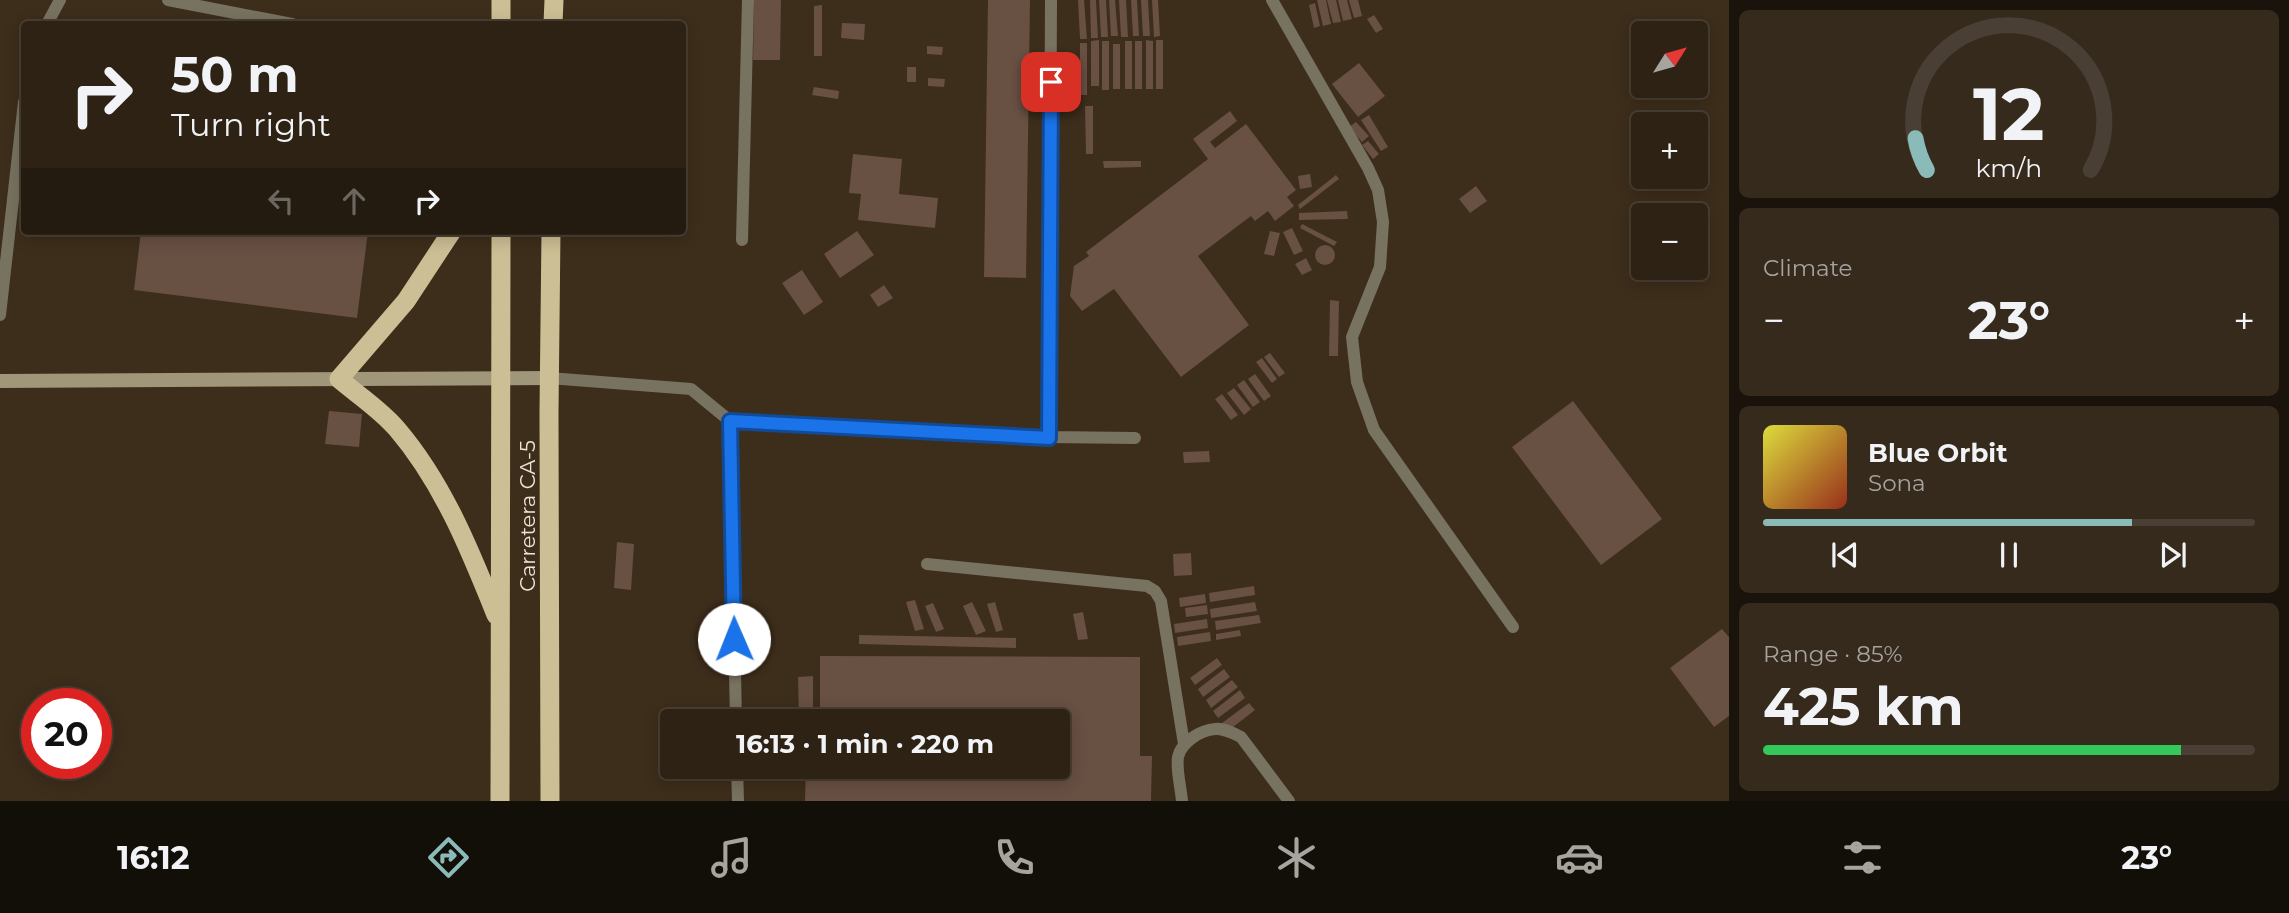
<!DOCTYPE html>
<meta charset="utf-8">
<style>
body{margin:0;font-family:Montserrat,sans-serif;background:#362a1d;color:#f1f3f6;height:100vh;display:flex;flex-direction:column;font-size:26px;white-space:nowrap}
*{box-sizing:border-box;margin:0}
p{font-size:23px;color:#a7a4a0}
.icon{flex:none;width:38px;height:38px;fill:none;stroke:currentColor;stroke-width:2;stroke-linecap:round;stroke-linejoin:round}
.map{position:relative;flex:1;overflow:hidden}
.panel{display:flex;flex-direction:column;gap:10px;padding:10px;background:#19130b;width:560px}
.panel>*{flex:none}
.top-card{position:absolute;left:21px;top:21px;width:665px;height:214px;border-radius:7px;box-shadow:0 4px 18px #0003,0 0 0 2px #493f34;background:#2e2214;color:#f1f3f6;overflow:hidden}
.needle{width:46px;rotate:53deg}
.controls{position:absolute;left:1631px;top:21px;display:grid;gap:14px}
.controls a{display:grid;place-items:center;width:77px;height:77px;border-radius:7px;background:#2e2214;box-shadow:0 4px 18px #0003,0 0 0 2px #493f34;font-size:35px}
.speed{position:absolute;left:21px;top:688px;display:flex;gap:14px;font-size:35px;font-weight:700;text-align:center}
.speed>*{display:grid;place-content:center;width:91px;height:91px;border-radius:50%;background:#2e2214;box-shadow:0 4px 18px #0003,0 0 0 2px #493f34;line-height:1}
.speed .limit{border:10px solid #d22;background:#fff;color:#111}
.pin{position:absolute;display:grid;place-items:center;width:60px;height:60px;color:#fff;margin:-30px;border-radius:14px;box-shadow:0 4px 10px #0006}
.me{position:absolute;width:77px;margin:-38px;rotate:359deg;stroke-linejoin:round;filter:drop-shadow(0 0 5px #0008)}
.turn{display:flex;align-items:center;gap:24px;height:147px;padding:0 35px;font-size:32px}
.turn .icon{width:91px;height:91px;stroke-width:2.5}
.turn b{display:block;font-size:49px;line-height:60px}
.lanes{display:flex;align-items:center;height:66px;padding:0 35px;background:#0003;justify-content:center;gap:35px;direction:ltr}
.lanes .off{opacity:.35}
.big{font-size:52px;font-weight:700;line-height:1.1}
.panel .tile{flex:1;display:flex;flex-direction:column;justify-content:center;gap:10px;min-width:0;padding:0 24px;border-radius:10px;background:#362a1d}
.panel .dial{align-items:center;gap:0}
.dial svg{height:182px;overflow:visible;fill:none;stroke:#493f34;stroke-width:7;stroke-linecap:round;text-anchor:middle}
.dial text{fill:#f1f3f6;stroke:none}
.song{display:flex;align-items:center;gap:21px}
.cover{width:84px;height:84px;border-radius:10px;background:linear-gradient(135deg,hsl(60 70% 55%),hsl(10 70% 35%))}
.played{height:7px;border-radius:4px;background:linear-gradient(90deg,#8bbbb9 75%,#493f34 75%)}
.keys{display:flex;justify-content:space-around;direction:ltr}
.heat{display:flex;justify-content:space-between;align-items:center;font-size:38px;direction:ltr}
.charge{height:10px;border-radius:5px;background:linear-gradient(90deg,#34c759 85%,#493f34 0)}
.trip{position:absolute;left:660px;top:709px;width:410px;height:70px;border-radius:7px;background:#2e2214;box-shadow:0 4px 18px #0003,0 0 0 2px #493f34;font-weight:700;line-height:70px;text-align:center}
.menu{display:flex;height:112px;justify-content:space-around;align-items:center;background:#120e08;color:#a7a4a0}
.menu .icon{width:49px;height:49px}
.menu .active{color:#8bbbb9}
.menu b{font-size:32px;color:#f1f3f6}
main{display:flex;flex:1;min-height:0}
.map>svg:first-child{display:block}
</style>
<main>
<div class="map">
<svg width="1729" height="801" viewBox="0 0 1729 801">
<rect width="100%" height="100%" fill="#3d2d1b"/>
<path fill="#685043" d="M 754,0 L 781,0 L 780,60 L 753,60 Z
M 988,0 L 1030,0 L 1026,278 L 984,277 Z
M 1078,0 L 1084,0 L 1087,39 L 1080,39 Z
M 1090,0 L 1096,0 L 1098,38 L 1091,38 Z
M 1099,0 L 1106,0 L 1108,37 L 1101,37 Z
M 1109,0 L 1115,0 L 1118,36 L 1111,36 Z
M 1119,0 L 1126,0 L 1128,37 L 1121,37 Z
M 1131,0 L 1137,0 L 1139,36 L 1133,36 Z
M 1141,0 L 1148,0 L 1150,36 L 1143,36 Z
M 1152,0 L 1158,0 L 1160,36 L 1154,37 Z
M 1317,0 L 1326,0 L 1331,24 L 1323,26 Z
M 1327,0 L 1336,0 L 1341,22 L 1333,23 Z
M 1338,0 L 1347,0 L 1352,19 L 1343,21 Z
M 1349,0 L 1358,0 L 1362,16 L 1354,18 Z
M 1315,3 L 1320,26 L 1314,28 L 1309,5 Z
M 822,5 L 822,56 L 814,56 L 814,6 Z
M 1374,15 L 1383,29 L 1376,33 L 1367,19 Z
M 842,23 L 865,24 L 864,40 L 841,38 Z
M 1099,40 L 1099,86 L 1091,86 L 1091,41 Z
M 1146,40 L 1153,41 L 1153,89 L 1146,89 Z
M 1156,40 L 1163,40 L 1163,89 L 1156,89 Z
M 1102,41 L 1109,41 L 1109,90 L 1102,90 Z
M 1125,41 L 1132,41 L 1132,89 L 1125,89 Z
M 1135,41 L 1142,41 L 1142,89 L 1135,89 Z
M 1080,43 L 1087,43 L 1087,95 L 1080,95 Z
M 1113,44 L 1120,44 L 1120,89 L 1113,89 Z
M 927,46 L 943,47 L 942,55 L 927,54 Z
M 1359,63 L 1385,96 L 1358,117 L 1332,84 Z
M 907,67 L 916,67 L 916,82 L 907,82 Z
M 928,78 L 945,79 L 944,87 L 928,86 Z
M 814,87 L 839,91 L 838,99 L 812,95 Z
M 1085,106 L 1093,106 L 1093,154 L 1086,154 Z
M 1230,111 L 1237,121 L 1210,142 L 1215,148 L 1246,124 L 1296,190 L 1287,197 L 1294,206 L 1275,221 L 1268,211 L 1255,221 L 1251,216 L 1198,256 L 1249,325 L 1181,377 L 1114,289 L 1082,311 L 1070,296 L 1074,266 L 1089,256 L 1086,252 L 1208,159 L 1193,139 Z
M 1369,115 L 1388,147 L 1381,151 L 1361,120 Z
M 1356,122 L 1369,136 L 1362,142 L 1349,127 Z
M 1368,141 L 1379,154 L 1373,159 L 1362,145 Z
M 853,154 L 902,159 L 899,194 L 938,198 L 935,228 L 858,220 L 861,194 L 849,193 Z
M 1103,161 L 1141,161 L 1141,167 L 1104,168 Z
M 1310,174 L 1312,187 L 1300,189 L 1298,176 Z
M 1336,175 L 1339,179 L 1300,209 L 1298,205 Z
M 1476,186 L 1487,201 L 1470,213 L 1459,199 Z
M 1347,211 L 1348,219 L 1299,220 L 1299,213 Z
M 1302,224 L 1337,242 L 1334,246 L 1300,228 Z
M 1292,228 L 1303,251 L 1294,255 L 1283,232 Z
M 141,231 L 368,231 L 357,318 L 134,290 Z
M 857,231 L 874,255 L 840,278 L 824,254 Z
M 1270,231 L 1280,233 L 1274,256 L 1264,254 Z
M1315 255a10 10 0 1 1 20 0a10 10 0 1 1-20 0Z
M 1306,258 L 1312,270 L 1302,275 L 1295,264 Z
M 802,270 L 823,302 L 804,315 L 782,283 Z
M 884,285 L 893,298 L 878,307 L 870,295 Z
M 1330,300 L 1339,301 L 1338,356 L 1329,356 Z
M 1270,353 L 1285,373 L 1279,377 L 1264,357 Z
M 1262,358 L 1277,379 L 1272,383 L 1256,362 Z
M 1255,374 L 1271,396 L 1264,401 L 1248,379 Z
M 1244,380 L 1260,402 L 1253,407 L 1237,385 Z
M 1234,388 L 1251,409 L 1244,415 L 1227,393 Z
M 1222,394 L 1238,415 L 1231,420 L 1215,399 Z
M 1573,401 L 1662,519 L 1601,565 L 1512,447 Z
M 329,411 L 362,414 L 359,447 L 325,444 Z
M 1209,451 L 1210,462 L 1184,463 L 1183,452 Z
M 617,542 L 634,544 L 631,590 L 614,588 Z
M 1191,553 L 1192,575 L 1174,576 L 1173,554 Z
M 1254,586 L 1255,595 L 1210,602 L 1209,593 Z
M 1205,594 L 1206,603 L 1180,607 L 1179,598 Z
M 915,600 L 924,629 L 915,631 L 906,602 Z
M 972,602 L 986,631 L 976,635 L 963,606 Z
M 995,602 L 1003,630 L 996,632 L 987,604 Z
M 1255,602 L 1257,611 L 1211,618 L 1210,609 Z
M 933,603 L 944,629 L 936,632 L 925,606 Z
M 1207,605 L 1208,614 L 1186,617 L 1185,608 Z
M 1083,612 L 1088,639 L 1078,640 L 1073,614 Z
M 1259,615 L 1261,623 L 1216,630 L 1215,621 Z
M 1207,619 L 1208,628 L 1175,633 L 1174,624 Z
M 1722,629 L 1729,637 L 1729,716 L 1714,727 L 1670,668 Z
M 1240,630 L 1241,636 L 1216,640 L 1216,634 Z
M 1210,632 L 1211,641 L 1178,646 L 1177,637 Z
M 859,635 L 1016,638 L 1016,648 L 859,644 Z
M 820,656 L 1140,657 L 1140,756 L 1152,756 L 1151,801 L 805,801 L 806,766 L 1057,766 L 1057,721 L 820,721 Z
M 1217,658 L 1222,665 L 1195,685 L 1190,678 Z
M 1224,669 L 1230,677 L 1203,697 L 1198,689 Z
M 813,676 L 813,721 L 799,721 L 798,677 Z
M 1232,680 L 1238,687 L 1211,708 L 1206,700 Z
M 1240,690 L 1245,698 L 1218,718 L 1213,711 Z
M 1249,703 L 1255,710 L 1228,731 L 1222,723 Z"/>
<g fill="none" stroke-linecap="round" stroke-linejoin="round">
<path stroke="#787260" stroke-width="12" d="M 168,0 L 292,24
M 1272,0 L 1368,168 L 1378,190 L 1383,222 L 1380,267 L 1352,337 L 1357,382 L 1374,430 L 1513,627
M 47,24 L 60,0
M 742,240 L 748,0
M 0,315 L 24,102
M 549,378 L 691,389 L 730,421 L 1049,437 L 1135,438
M 730,421 L 736,721
M 1049,437 L 1051,0
M 927,564 L 1147,586 L 1155,591 L 1161,601 L 1184,744
M 737,766 L 738,801
M 1182,801 C 1181,788 1176,770 1178,757 C 1181,742 1201,730 1215,729 C 1224,728 1233,733 1241,737 L 1289,801"/>
<path stroke="#a09679" stroke-width="14" d="M 0,381 L 549,378"/>
<path stroke="#cdbf95" stroke-width="19" d="M 501,24 L 501,0
M 553,24 L 554,0
M 452,231 L 406,301 L 339,379 C 358,395 381,410 397,429 C 443,483 470,550 496,615
M 500,801 L 501,231
M 550,801 L 549,413 L 551,231"/>
</g>
<g fill="none" stroke-linecap="round" stroke-linejoin="round">
<defs>
<path id="route" d="M 734,639 L 730,421 L 1049,438 L 1051,82"/>
</defs>
<use href="#route" stroke="#114b97" stroke-width="18"/>
<use href="#route" stroke="#1a73e8" stroke-width="12"/>
</g>
<g text-anchor="middle" dominant-baseline="central" stroke-width="7" stroke-linejoin="round" paint-order="stroke">
<g font-size="21" fill="#eee3d8" stroke="#3d2d1b">
<text transform="translate(527 516) rotate(-90)">Carretera CA-5</text>
</g>
</g>
</svg>
<div class="controls">
<a><svg class="needle" viewBox="-14 -14 28 28"><path d="M0-13l5 13h-10z" fill="#e53935"/><path d="M0 13l5-13h-10z" fill="#a7a4a0"/></svg></a>
<a>+</a>
<a>−</a>
</div>
<div class="speed"><div class="limit">20</div></div>
<div class="pin" style="left:1051px;top:82px;background:#d93025"><svg class="icon" aria-label="arrive" viewBox="0 0 24 24"><path d="M6 21V4h12l-3 4 3 4H6"/></svg></div>
<svg class="me" style="left:734px;top:639px" viewBox="-20 -20 40 40"><circle r="19" fill="#fff"/><path d="M0-13L10 11 0 6-10 11z" fill="#1a73e8"/></svg>
<div class="trip">16:13 · 1 min · 220 m</div>
<div class="top-card">
<div class="turn"><svg class="icon" aria-label="right" viewBox="0 0 24 24"><path d="M7 20v-9h11M14 6l5 5-5 5"/></svg><div><b>50 m</b>Turn right</div></div>
<div class="lanes"><svg class="icon off" aria-label="left" viewBox="0 0 24 24"><path d="M17 20v-9H6M10 6l-5 5 5 5"/></svg><svg class="icon off" aria-label="ahead" viewBox="0 0 24 24"><path d="M12 20V5M6 11l6-6 6 6"/></svg><svg class="icon" aria-label="right" viewBox="0 0 24 24"><path d="M7 20v-9h11M14 6l5 5-5 5"/></svg></div>
</div>
</div>
<section class="panel">
<div class="tile dial"><svg viewBox="0 0 100 80">
<path d="M14 69A42 42 0 1 1 86 69"/>
<path d="M14 69A42 42 0 0 1 9 55" stroke="#8bbbb9"/>
<text x="50" y="56" font-size="32" font-weight="700">12</text>
<text x="50" y="72" font-size="11">km/h</text>
</svg></div>
<div class="tile"><p>Climate</p>
<div class="heat"><a>−</a><b class="big">23°</b><a>+</a></div>
</div>
<div class="tile">
<div class="song"><i class="cover"></i><div><b>Blue Orbit</b><p>Sona</p></div></div>
<div class="played"></div>
<div class="keys"><svg class="icon" aria-label="previous" viewBox="0 0 24 24"><path d="M18 5L8 12l10 7zM5 5v14"/></svg><svg class="icon" aria-label="pause" viewBox="0 0 24 24"><path d="M8 5v14M16 5v14"/></svg><svg class="icon" aria-label="next" viewBox="0 0 24 24"><path d="M6 5l10 7-10 7zM19 5v14"/></svg></div>
</div>
<div class="tile"><p>Range · 85%</p><b class="big">425 km</b><div class="charge"></div></div>
</section>
</main>
<nav class="menu">
<b>16:12</b>
<svg class="icon active" aria-label="directions" viewBox="0 0 24 24"><path d="M12 3l9 9-9 9-9-9zM9 14v-3h6M13 9l2 2-2 2"/></svg>
<svg class="icon" aria-label="music" viewBox="0 0 24 24"><path d="M9 18V5l10-2v13"/><circle cx="6" cy="18" r="3"/><circle cx="16" cy="16" r="3"/></svg>
<svg class="icon" aria-label="phone" viewBox="0 0 24 24"><path d="M5 4h4l2 5-3 2q2 4 5 5l2-3 5 2v4C11 20 4 13 5 4z"/></svg>
<svg class="icon" aria-label="climate" viewBox="0 0 24 24"><path d="M12 3v18M4 7l16 10M4 17L20 7"/></svg>
<svg class="icon" aria-label="car" viewBox="0 0 24 24"><path d="M5 17H2v-5l4-1 3-4h7l3 4 3 1v5h-3M9 17h6M6 11h13"/><circle cx="7" cy="17" r="2"/><circle cx="17" cy="17" r="2"/></svg>
<svg class="icon" aria-label="filters" viewBox="0 0 24 24"><path d="M4 7h16M4 17h16"/><circle cx="9" cy="7" r="2"/><circle cx="15" cy="17" r="2"/></svg>
<b>23°</b>
</nav>
